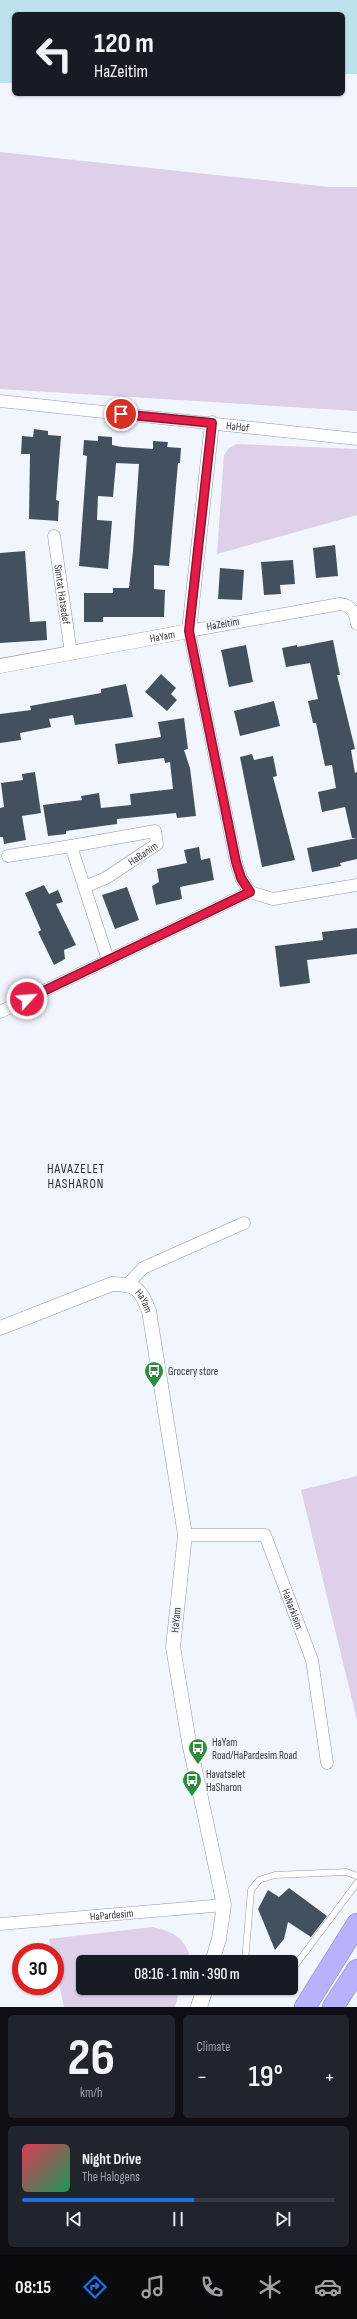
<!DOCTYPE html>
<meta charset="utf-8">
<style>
body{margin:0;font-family:"Sofia Sans Condensed",sans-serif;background:#20242c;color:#f1f3f6;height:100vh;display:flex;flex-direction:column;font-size:15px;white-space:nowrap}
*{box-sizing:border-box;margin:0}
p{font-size:13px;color:#9ea1a6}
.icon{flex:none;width:22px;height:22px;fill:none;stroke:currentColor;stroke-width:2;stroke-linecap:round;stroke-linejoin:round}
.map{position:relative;height:2007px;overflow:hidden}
.sheet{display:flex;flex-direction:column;gap:8px;padding:8px;background:#0d0f14;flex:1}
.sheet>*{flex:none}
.hud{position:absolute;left:12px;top:12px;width:333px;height:84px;border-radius:6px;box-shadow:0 1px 3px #0004;background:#171b24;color:#f1f3f6;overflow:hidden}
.speed{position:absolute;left:12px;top:1943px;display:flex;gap:8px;font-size:20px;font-weight:700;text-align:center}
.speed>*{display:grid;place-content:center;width:52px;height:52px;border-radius:50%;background:#171b24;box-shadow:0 1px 3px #0004;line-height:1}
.speed .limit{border:6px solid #d22;background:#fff;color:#111}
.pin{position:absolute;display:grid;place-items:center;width:34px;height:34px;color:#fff;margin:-17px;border:2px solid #fff;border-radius:50%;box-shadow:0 1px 4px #0007}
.me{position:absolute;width:44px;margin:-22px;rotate:64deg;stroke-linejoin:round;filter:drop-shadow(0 0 3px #0008)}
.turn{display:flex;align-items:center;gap:14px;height:84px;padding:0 16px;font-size:18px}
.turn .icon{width:52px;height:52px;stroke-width:2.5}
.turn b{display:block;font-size:28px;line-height:34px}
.big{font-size:30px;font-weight:600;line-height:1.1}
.sheet .widget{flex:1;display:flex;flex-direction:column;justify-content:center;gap:6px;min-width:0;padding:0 14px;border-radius:6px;background:#20242c}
.sheet .dial{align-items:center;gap:0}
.dial b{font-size:52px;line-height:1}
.song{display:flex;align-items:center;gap:12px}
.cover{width:48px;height:48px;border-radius:6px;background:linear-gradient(135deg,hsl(350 70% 55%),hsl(150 70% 35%))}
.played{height:4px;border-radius:2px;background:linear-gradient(90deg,#1a73e8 55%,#363941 55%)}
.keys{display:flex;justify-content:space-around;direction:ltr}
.heat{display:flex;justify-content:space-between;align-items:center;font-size:22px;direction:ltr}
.sheet .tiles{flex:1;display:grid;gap:8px;grid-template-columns:1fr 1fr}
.widget:last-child{grid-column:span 2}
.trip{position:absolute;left:76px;top:1955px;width:222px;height:40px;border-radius:6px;background:#171b24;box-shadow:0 1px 3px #0004;font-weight:600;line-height:40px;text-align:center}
.tabs{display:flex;height:64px;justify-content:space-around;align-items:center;background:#090b0e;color:#9ea1a6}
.tabs .icon{width:28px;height:28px}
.tabs .current{color:#1a73e8}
.tabs b{font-size:18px;color:#f1f3f6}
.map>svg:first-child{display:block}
</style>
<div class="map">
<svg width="357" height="2007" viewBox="0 0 357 2007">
<rect width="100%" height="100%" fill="#f1f5fd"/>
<path fill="#ded0e8" d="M 0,152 L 329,187 L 357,187 L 357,411 L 0,389 Z
M 237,444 L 357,449 L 357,515 L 217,554 L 224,455 L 229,448 Z
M 357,1476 L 357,1720 L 301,1490 Z
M 153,1927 C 172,1932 181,1935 189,1953 L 187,1962 L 83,1962 L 83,1988 L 180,1988 L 175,2007 L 64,2007 L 55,1965 L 55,1952 L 52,1952 L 49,1939 Z"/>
<path fill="#bde1eb" d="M 0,0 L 357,0 L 357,74 L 343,74 L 343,14 L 14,14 L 14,83 L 0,83 Z"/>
<path fill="#42515d" d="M 34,429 L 48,431 L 48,435 L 61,436 L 56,500 L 59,501 L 58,521 L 29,519 L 30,454 L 21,454 L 22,436 L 33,437 Z
M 98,436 L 112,437 L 112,445 L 122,447 L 153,449 L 153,441 L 168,442 L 167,447 L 181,448 L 180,463 L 178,463 L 169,566 L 154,565 L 154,589 L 165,590 L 164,617 L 103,617 L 103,622 L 84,622 L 84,593 L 113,593 L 113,588 L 129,588 L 133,551 L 139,464 L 116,463 L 113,497 L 98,496 L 97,520 L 112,521 L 108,569 L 79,566 L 87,456 L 83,455 L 84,440 L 98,441 Z
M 335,545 L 338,576 L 316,578 L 313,548 Z
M 25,551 L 30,622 L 46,621 L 47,640 L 0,643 L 0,553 Z
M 293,560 L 295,584 L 280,585 L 281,594 L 264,595 L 261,562 Z
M 220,568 L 244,570 L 242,600 L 218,599 Z
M 333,640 L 340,675 L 337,675 L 355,749 L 351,750 L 355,773 L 357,772 L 357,838 L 352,838 L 345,807 L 322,812 L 318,792 L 336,788 L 332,765 L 325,766 L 316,723 L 313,723 L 308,701 L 318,699 L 310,663 L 286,667 L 282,648 L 297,645 L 297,647 Z
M 246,645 L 253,682 L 229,687 L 221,650 Z
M 161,674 L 176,688 L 171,694 L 177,700 L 167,711 L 145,692 Z
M 126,684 L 133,717 L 75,725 L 73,715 L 49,719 L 51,727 L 20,733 L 21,740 L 0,743 L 0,714 L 31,710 L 30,706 L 101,693 L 101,689 Z
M 274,701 L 280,726 L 240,736 L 234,711 Z
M 184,718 L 188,749 L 184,750 L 190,768 L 196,816 L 177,818 L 176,813 L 117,819 L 117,824 L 66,831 L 66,834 L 48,836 L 43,805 L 82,800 L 81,796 L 99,793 L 101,808 L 131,805 L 130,794 L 173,789 L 170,762 L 165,763 L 164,758 L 118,764 L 115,744 L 161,737 L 158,722 Z
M 252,754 L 254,760 L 273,756 L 277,776 L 273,777 L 295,860 L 262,867 L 240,757 Z
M 35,772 L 41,813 L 22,816 L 26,840 L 4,844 L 3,837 L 0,837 L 0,808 L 4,807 L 1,783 L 23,780 L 22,774 Z
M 357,838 L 357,859 L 340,863 L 341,866 L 312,872 L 307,848 Z
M 199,847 L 201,860 L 210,858 L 214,880 L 180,887 L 182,899 L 156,905 L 152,886 L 159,882 L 157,869 L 187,863 L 184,850 Z
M 44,885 L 49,894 L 58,890 L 63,902 L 56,904 L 76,945 L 64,950 L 65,959 L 54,965 L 38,932 L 41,930 L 25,893 Z
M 127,887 L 139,920 L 115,929 L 102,895 Z
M 357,928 L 357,954 L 307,960 L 310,983 L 280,987 L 275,946 L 323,940 L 322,932 Z
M 289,1888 L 327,1916 L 311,1937 L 288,1922 L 284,1939 L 275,1950 L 258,1909 L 268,1890 L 279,1897 Z"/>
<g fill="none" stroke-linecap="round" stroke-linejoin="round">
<defs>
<path id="service" d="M 245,1962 L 251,1890 L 259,1880 L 275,1875 L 346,1872 L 357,1876
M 291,1971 L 357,1883"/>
<g id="minor">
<path id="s1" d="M 0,401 L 357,439"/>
<path id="s2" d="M 54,536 L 71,653"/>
<path d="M 357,624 C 355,613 352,605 340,604 L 189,631 L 236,862 L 241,878 L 250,892 L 273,899 L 357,885"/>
<path d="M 8,856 L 71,846"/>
<path id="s3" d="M 84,887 L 106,878 L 157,844 L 155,831 L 71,846 L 108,960"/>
<path d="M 0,1012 L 250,892"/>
<path d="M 128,1284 L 143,1268 L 244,1223"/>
<path id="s4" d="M 185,1535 L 265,1535 L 312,1660 L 327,1763"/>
<path id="s5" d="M 0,1924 L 224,1905"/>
</g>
<g id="tertiary">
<path id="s6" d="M 0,666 L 189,631 L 212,423"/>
<path id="s7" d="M 0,1328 L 112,1284 C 136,1284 141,1289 149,1311 L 185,1535 L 173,1647 L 189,1742 L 224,1905 L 219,1939 L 212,1962"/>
</g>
<path id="secondary" d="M 199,2007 L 205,1988"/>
<path id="motorway" d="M 305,2007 L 357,1924
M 333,2007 L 357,1970"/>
</defs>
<use href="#service" stroke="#8f98a9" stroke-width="7"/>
<use href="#minor" stroke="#8f98a9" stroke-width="13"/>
<use href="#tertiary" stroke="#8f98a9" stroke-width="15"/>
<use href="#secondary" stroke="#8f98a9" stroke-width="17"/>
<use href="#motorway" stroke="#8a87ba" stroke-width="22"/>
<use href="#service" stroke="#fff" stroke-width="6"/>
<use href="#minor" stroke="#fff" stroke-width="12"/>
<use href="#tertiary" stroke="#fff" stroke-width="14"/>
<use href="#secondary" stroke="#fff" stroke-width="16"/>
<use href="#motorway" stroke="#b8b2fd" stroke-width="21"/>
</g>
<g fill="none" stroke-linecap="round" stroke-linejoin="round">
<defs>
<path id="route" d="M 27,999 L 250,892 L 241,878 L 236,862 L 189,631 L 212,423 L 121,414"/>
</defs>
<use href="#route" stroke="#92132f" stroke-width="10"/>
<use href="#route" stroke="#e11d48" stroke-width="7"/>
</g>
<defs>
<symbol id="bus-pin" viewBox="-11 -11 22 30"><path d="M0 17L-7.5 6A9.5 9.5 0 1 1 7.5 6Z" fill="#2e8c3e" stroke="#f1f5fd"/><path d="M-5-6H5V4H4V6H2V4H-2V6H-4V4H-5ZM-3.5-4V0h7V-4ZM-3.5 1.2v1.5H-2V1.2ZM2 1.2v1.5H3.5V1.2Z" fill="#fff"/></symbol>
</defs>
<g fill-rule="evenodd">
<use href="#bus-pin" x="143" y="1360" width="22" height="30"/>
<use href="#bus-pin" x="187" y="1737" width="22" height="30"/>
<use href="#bus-pin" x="181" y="1769" width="22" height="30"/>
</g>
<g text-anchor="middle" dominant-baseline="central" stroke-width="4" stroke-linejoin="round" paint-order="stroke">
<g font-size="11" fill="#35383f" stroke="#f1f5fd">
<text stroke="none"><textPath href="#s1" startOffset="239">HaHof</textPath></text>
<text stroke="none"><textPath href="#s2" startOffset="59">Simtat Hatsedef</textPath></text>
<text transform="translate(223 624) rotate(-10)">HaZeitim</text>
<text stroke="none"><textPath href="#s6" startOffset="165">HaYam</textPath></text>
<text stroke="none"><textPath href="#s3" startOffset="68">HaBanim</textPath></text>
<text stroke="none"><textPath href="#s7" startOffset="160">HaYam</textPath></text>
<text stroke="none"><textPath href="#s4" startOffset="159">HaNarkisim</textPath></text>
<text transform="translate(176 1620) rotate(-84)">HaYam</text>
<text stroke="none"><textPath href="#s5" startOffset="112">HaPardesim</textPath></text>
</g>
<g font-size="11" fill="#35383f" stroke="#f1f5fd" text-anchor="start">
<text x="168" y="1371">Grocery store</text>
<text x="212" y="1742">HaYam<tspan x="212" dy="13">Road/HaPardesim Road</tspan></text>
<text x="206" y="1774">Havatselet<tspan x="206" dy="13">HaSharon</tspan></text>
</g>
<g font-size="13" letter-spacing="1" fill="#272e3c" stroke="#f1f5fd">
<text x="76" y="1169">HAVAZELET<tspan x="76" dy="15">HASHARON</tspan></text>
</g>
</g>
</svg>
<div class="speed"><div class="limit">30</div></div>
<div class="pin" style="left:121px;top:414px;background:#d93025"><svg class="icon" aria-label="arrive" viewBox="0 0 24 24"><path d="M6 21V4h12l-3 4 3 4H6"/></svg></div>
<svg class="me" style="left:27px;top:999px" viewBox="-20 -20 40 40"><circle r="17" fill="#e11d48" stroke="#fff" stroke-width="3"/><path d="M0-11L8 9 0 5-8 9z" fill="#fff"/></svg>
<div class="trip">08:16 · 1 min · 390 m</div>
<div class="hud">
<div class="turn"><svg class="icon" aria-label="left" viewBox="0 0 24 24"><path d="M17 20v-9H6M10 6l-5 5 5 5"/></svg><div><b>120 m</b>HaZeitim</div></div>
</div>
</div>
<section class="sheet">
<div class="tiles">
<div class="widget dial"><b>26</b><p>km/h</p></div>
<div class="widget"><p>Climate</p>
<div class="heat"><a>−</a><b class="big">19°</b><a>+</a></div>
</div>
<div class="widget">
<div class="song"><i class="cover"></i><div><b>Night Drive</b><p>The Halogens</p></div></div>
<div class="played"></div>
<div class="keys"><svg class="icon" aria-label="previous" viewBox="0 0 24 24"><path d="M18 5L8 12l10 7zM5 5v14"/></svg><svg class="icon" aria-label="pause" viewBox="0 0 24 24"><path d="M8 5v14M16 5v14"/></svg><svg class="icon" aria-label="next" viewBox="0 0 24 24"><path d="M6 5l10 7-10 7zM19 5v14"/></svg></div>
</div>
</div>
</section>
<nav class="tabs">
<b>08:15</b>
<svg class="icon current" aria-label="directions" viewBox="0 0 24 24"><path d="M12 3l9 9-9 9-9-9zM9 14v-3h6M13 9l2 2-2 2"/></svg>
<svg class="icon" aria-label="music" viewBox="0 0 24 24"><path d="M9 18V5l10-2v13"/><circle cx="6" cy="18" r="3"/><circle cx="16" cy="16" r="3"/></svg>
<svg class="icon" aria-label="phone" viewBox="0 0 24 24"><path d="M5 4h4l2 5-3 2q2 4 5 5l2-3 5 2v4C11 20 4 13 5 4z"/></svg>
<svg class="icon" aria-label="climate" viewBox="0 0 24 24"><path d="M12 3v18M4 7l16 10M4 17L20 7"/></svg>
<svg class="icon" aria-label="car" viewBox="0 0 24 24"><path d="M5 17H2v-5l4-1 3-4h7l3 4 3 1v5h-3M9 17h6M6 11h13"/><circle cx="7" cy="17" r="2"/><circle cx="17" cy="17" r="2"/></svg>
</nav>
